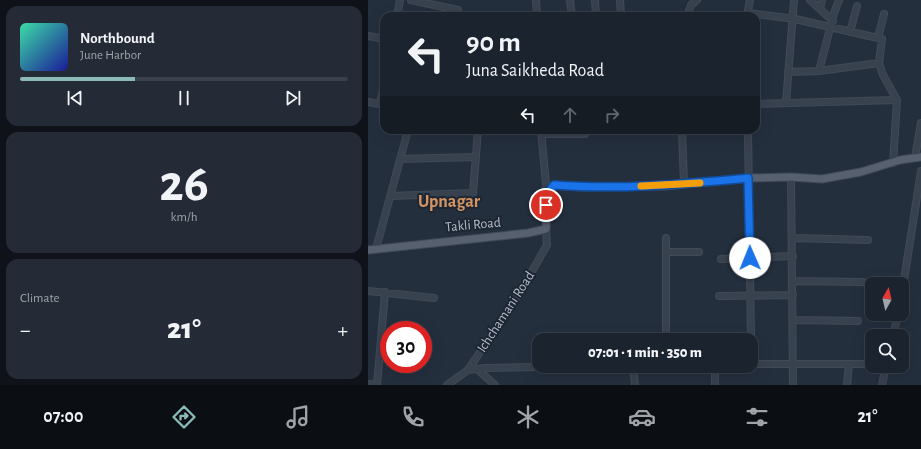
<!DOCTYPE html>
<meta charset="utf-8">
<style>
body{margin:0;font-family:"Alegreya Sans",sans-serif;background:#242b36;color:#f1f3f6;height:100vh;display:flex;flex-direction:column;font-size:15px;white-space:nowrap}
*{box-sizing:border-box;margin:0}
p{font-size:13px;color:#a0a4aa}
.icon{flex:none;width:22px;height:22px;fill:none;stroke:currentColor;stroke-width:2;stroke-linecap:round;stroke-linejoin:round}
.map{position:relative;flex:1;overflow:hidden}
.drawer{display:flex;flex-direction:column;gap:6px;padding:6px;background:#0f1319;width:368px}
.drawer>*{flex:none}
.top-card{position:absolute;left:12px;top:12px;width:380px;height:122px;border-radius:12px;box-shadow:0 4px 16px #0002,0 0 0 1px #39404a;background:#1b232e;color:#f1f3f6;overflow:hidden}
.needle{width:26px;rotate:8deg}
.tools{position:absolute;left:497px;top:277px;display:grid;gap:8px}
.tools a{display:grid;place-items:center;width:44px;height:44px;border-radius:8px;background:#1b232e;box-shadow:0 4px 16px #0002,0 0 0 1px #39404a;font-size:20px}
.speed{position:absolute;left:12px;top:321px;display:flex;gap:8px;font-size:20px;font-weight:700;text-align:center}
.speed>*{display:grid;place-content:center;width:52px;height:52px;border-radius:50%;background:#1b232e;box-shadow:0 4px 16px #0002,0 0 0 1px #39404a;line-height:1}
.speed .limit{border:6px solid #d22;background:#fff;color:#111}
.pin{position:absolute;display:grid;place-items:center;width:34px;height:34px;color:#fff;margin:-17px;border:2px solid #fff;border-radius:50%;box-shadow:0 1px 4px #0007}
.me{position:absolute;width:44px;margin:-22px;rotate:359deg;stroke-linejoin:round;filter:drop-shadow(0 0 3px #0008)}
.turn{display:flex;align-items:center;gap:14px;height:84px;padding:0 20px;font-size:18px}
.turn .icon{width:52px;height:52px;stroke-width:2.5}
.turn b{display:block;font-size:28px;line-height:34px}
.lanes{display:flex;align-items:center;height:38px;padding:0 20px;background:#0003;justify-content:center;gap:20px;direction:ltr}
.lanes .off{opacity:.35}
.big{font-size:30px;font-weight:800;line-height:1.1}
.drawer .tile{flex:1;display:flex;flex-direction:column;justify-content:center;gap:6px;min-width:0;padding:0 14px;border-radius:12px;background:#242b36}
.drawer .dial{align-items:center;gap:0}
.dial b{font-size:52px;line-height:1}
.song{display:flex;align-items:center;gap:12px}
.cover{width:48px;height:48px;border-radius:6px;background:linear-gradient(135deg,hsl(160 70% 55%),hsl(240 70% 35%))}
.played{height:4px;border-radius:2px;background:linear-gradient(90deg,#8bbbb9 35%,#39404a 35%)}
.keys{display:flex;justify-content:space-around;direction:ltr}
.heat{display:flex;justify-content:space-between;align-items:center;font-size:22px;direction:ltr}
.trip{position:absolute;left:164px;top:333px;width:226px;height:40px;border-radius:12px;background:#1b232e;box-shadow:0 4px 16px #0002,0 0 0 1px #39404a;font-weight:800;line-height:40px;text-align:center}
.tab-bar{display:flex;height:64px;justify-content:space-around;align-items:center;background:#0b0e12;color:#a0a4aa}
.tab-bar .icon{width:28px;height:28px}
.tab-bar .selected{color:#8bbbb9}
.tab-bar b{font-size:18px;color:#f1f3f6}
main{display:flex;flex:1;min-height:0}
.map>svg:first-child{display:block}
</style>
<main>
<section class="drawer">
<div class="tile">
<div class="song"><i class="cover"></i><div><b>Northbound</b><p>June Harbor</p></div></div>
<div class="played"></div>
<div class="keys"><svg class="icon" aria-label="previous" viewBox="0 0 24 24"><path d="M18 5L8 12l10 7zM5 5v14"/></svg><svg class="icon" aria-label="pause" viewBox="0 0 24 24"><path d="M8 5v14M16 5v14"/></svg><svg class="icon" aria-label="next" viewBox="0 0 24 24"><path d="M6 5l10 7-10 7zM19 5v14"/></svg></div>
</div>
<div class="tile dial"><b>26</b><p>km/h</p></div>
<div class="tile"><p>Climate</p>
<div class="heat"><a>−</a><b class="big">21°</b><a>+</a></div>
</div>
</section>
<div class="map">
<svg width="553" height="385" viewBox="0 0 553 385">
<rect width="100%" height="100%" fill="#242f3e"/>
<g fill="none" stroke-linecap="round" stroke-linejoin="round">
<defs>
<path id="minor" d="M 43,0 L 90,10 L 89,16
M 168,0 L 169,16
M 202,0 L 204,16
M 227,0 L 228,16
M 252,0 L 253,16
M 442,0 L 465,21
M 452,9 L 454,0
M 380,13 L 427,19 L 514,39 L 511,63 L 515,75 L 529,100 L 525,163
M 29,16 L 32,0
M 319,16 L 323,5 L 329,0
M 379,16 L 382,0
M 482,32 L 489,6
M 0,36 L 16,39
M 510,38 L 516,14
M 451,71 L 466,13 L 471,0
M 420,72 L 451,71 L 511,63
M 0,102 L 16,105
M 418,103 L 426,0
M 12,104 L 16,85
M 388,104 L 529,100
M 173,130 L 179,195
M 314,130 L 316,184
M 380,130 L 383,340
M 173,134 L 217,134 L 220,130
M 547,158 L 553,123
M 32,159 L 108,157
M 423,177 L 425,385
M 23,196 L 105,193 L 110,130
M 424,238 L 500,240
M 8,249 L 40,130
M 298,252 L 331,252
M 353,259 L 425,256
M 425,281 L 495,282
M 0,291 L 66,298
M 534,293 L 553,171
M 351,296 L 425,295
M 426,320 L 490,321
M 525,336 L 530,314
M 298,340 L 298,238
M 383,364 L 481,364 L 479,385
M 481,364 L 504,364
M 265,366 L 267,385
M 347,366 L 347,385
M 109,369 L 127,385
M 100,370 L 117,368 L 233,366
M 0,384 L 8,385
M 9,385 L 17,292
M 79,385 L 100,370 L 151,294 L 179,245 L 178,229
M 514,385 L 518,366"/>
<path id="major" d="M 0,250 L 160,233 L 178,229 L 179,195 L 186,185 L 213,187 L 298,186 L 380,178 L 423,177 L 454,179 L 493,172 L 532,160 L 553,157"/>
</defs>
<use href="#minor" stroke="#414a57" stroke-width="8"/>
<use href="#major" stroke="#414a57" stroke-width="9"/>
<use href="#minor" stroke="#38414e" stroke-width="6"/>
<use href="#major" stroke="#56606e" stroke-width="7"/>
</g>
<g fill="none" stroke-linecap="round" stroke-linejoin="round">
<defs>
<path id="route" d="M 178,205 L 179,194 L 186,185 C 251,190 315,184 380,178 L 382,258"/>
</defs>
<use href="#route" stroke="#114b97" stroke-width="10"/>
<use href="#route" stroke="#1a73e8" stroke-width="7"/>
<path stroke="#f59e0b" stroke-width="7" d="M 273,186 L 332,183"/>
</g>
<g text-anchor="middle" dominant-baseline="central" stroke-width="4" stroke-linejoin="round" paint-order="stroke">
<g font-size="14" fill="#b4bcc9" stroke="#1d2633">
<text transform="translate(105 225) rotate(-5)">Takli Road</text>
<text transform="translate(138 312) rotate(-57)">Ichchamani Road</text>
</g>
<g font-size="18" font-weight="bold" fill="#d59563" stroke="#1d2633">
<text x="81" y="202">Upnagar</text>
</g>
</g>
</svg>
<div class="tools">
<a><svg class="needle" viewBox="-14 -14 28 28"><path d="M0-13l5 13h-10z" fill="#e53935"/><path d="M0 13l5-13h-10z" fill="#a0a4aa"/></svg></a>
<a><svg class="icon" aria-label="search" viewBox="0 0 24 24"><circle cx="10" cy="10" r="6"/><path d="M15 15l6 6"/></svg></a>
</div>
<div class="speed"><div class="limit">30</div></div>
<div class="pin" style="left:178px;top:205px;background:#d93025"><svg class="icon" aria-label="arrive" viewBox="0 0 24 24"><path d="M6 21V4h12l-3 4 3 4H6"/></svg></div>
<svg class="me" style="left:382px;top:258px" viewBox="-20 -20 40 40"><circle r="19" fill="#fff"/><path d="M0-13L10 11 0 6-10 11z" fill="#1a73e8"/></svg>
<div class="trip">07:01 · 1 min · 350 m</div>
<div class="top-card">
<div class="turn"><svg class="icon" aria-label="left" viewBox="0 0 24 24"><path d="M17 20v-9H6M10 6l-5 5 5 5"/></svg><div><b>90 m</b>Juna Saikheda Road</div></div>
<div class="lanes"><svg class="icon" aria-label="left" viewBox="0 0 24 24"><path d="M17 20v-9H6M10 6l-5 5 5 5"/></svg><svg class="icon off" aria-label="ahead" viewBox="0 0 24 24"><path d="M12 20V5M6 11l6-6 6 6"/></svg><svg class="icon off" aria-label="right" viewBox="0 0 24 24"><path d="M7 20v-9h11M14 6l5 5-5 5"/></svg></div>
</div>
</div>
</main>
<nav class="tab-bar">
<b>07:00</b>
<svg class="icon selected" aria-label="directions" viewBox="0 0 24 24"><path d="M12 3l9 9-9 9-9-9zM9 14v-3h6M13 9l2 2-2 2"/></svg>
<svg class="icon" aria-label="music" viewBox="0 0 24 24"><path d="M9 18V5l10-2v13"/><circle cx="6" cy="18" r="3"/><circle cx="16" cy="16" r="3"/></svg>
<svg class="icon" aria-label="phone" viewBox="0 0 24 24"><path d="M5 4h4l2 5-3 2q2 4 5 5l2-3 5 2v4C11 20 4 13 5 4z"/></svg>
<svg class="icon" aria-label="climate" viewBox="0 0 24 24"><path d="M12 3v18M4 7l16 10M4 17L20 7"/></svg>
<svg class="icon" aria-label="car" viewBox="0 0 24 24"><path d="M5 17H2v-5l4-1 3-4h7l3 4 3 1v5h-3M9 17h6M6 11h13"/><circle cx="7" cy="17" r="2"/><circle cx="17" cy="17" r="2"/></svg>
<svg class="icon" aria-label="filters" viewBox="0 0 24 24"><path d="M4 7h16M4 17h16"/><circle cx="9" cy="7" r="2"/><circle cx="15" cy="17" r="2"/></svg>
<b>21°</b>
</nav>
